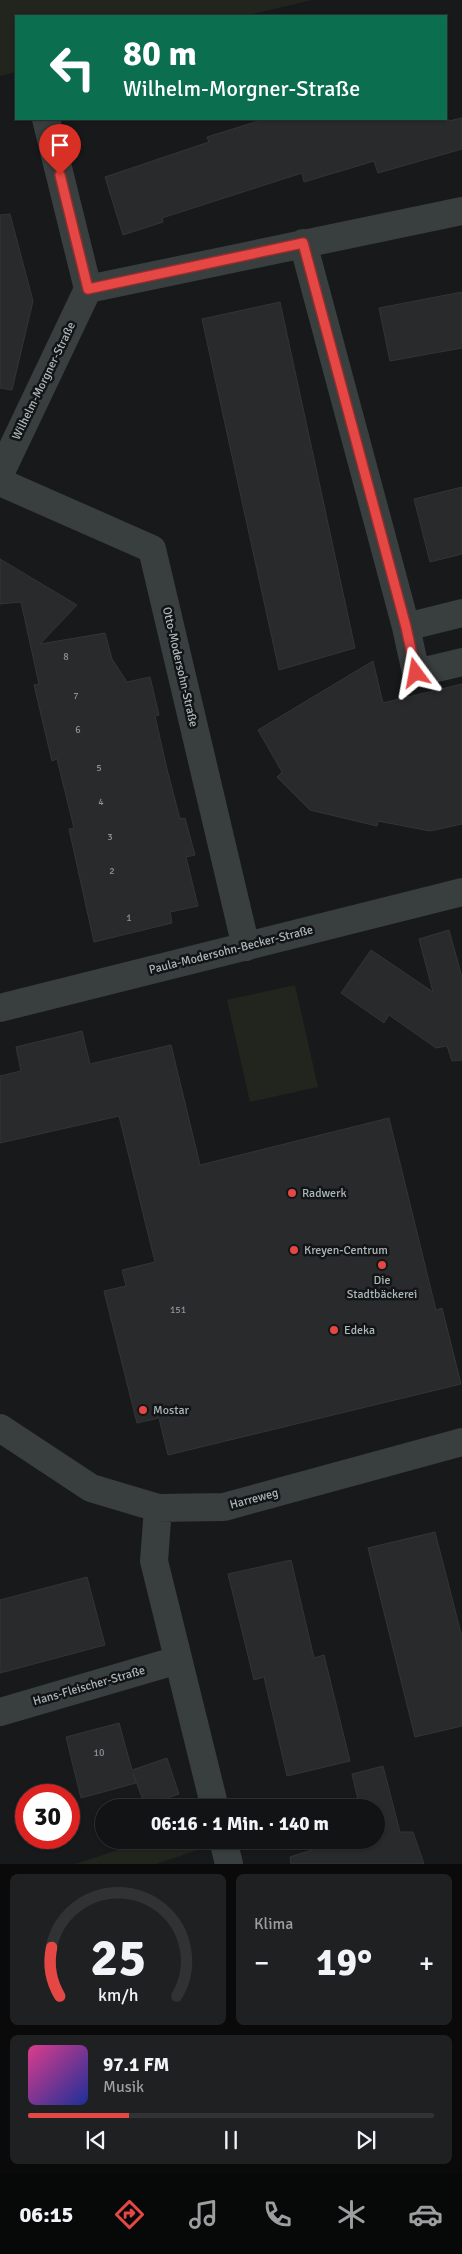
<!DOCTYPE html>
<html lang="de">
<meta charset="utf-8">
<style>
body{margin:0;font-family:Signika,sans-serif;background:#1f2022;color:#f1f3f6;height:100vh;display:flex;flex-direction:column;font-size:19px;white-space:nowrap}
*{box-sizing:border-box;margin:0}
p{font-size:16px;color:#9c9ea0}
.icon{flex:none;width:28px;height:28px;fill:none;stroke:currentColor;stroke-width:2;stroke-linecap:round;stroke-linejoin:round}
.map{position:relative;height:1864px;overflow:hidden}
.sheet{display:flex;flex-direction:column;gap:10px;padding:10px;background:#0a0a0b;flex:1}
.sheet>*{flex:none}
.top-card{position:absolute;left:15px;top:15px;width:432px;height:105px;border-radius:0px;box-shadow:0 1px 4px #0004,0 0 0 1px #313234;background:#0b6e4f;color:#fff;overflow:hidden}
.speed{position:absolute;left:15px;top:1784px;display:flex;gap:10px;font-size:25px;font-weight:700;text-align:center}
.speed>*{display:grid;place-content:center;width:65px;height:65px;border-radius:50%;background:#121314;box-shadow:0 1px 4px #0004,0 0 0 1px #313234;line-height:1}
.speed .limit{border:8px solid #d22;background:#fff;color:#111}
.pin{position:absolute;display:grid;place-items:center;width:42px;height:42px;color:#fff;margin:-51px -21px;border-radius:50% 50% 50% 0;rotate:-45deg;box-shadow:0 0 5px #0007}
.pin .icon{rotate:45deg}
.me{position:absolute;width:55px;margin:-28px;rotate:347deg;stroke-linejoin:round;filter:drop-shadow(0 0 4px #0008)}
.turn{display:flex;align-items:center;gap:18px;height:105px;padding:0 25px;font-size:22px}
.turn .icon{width:65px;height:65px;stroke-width:2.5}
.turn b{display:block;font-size:35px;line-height:42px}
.big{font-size:38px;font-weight:800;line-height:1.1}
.sheet .widget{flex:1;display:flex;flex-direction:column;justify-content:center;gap:8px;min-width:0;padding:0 18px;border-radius:8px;background:#1f2022}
.sheet .dial{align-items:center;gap:0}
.dial svg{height:130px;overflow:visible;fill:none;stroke:#313234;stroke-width:7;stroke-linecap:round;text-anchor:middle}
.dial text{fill:#f1f3f6;stroke:none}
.song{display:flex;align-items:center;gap:15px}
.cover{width:60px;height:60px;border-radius:8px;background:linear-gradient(135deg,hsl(330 70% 55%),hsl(230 70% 35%))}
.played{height:5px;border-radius:2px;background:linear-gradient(90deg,#e54745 25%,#313234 25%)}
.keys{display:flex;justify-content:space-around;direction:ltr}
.heat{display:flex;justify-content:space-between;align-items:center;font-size:28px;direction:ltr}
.sheet .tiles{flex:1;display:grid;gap:10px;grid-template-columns:1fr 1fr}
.widget:last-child{grid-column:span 2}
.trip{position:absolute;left:95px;top:1799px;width:290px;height:50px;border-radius:25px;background:#121314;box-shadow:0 1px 4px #0004,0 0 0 1px #313234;font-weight:800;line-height:50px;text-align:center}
.tab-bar{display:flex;height:80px;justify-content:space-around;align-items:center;background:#070808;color:#9c9ea0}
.tab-bar .icon{width:35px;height:35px}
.tab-bar .current{color:#e54745}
.tab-bar b{font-size:22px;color:#f1f3f6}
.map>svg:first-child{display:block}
</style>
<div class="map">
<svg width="462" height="1864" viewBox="0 0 462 1864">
<rect width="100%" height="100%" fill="#18191a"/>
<path fill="#22251e" d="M 0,0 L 312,0 L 245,16 L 16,16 L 16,72 L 0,76 Z
M 295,985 L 318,1087 L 250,1102 L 227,1000 Z
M 148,1840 L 224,1841 L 156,1864 L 75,1864 Z"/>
<path fill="#282a2b" stroke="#323536" d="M 462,118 L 462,149 L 378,173 L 374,161 L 304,182 L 302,173 L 162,218 L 163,222 L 123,235 L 105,177 L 209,142 L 207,137 L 265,119 L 448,119 L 449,121 Z
M 10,214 L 33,301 L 12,390 L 0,388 L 0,215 Z
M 462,292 L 462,348 L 390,361 L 379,308 Z
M 280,302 L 355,648 L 279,670 L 202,319 Z
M 462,487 L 462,554 L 430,562 L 414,499 Z
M 0,559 L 77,605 L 40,644 L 105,633 L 112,659 L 127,682 L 150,677 L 159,715 L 155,716 L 167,769 L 180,819 L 185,818 L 195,855 L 186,857 L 198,906 L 170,912 L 172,923 L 94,942 L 69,829 L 74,828 L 57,759 L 52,761 L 34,685 L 39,684 L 21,602 L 0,604 Z
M 373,661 L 383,703 L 462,684 L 462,824 L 430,831 L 378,821 L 377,826 L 310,810 L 277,777 L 282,772 L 258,730 Z
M 449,930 L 462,977 L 462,1060 L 452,1061 L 447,1046 L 436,1048 L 389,1015 L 384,1023 L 341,993 L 371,950 L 433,992 L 419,939 Z
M 82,1031 L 90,1064 L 171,1045 L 200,1165 L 389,1118 L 436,1310 L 442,1308 L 461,1384 L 168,1455 L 159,1418 L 137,1423 L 104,1291 L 126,1286 L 122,1270 L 155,1262 L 119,1116 L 0,1143 L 0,1076 L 21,1071 L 16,1047 Z
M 435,1532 L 462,1637 L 462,1726 L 415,1737 L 368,1548 Z
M 291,1560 L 314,1658 L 324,1655 L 350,1761 L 287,1776 L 264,1677 L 254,1680 L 228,1574 Z
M 87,1577 L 105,1645 L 0,1673 L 0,1600 Z
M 119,1723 L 132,1770 L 167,1758 L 179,1794 L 145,1806 L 133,1773 L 136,1783 L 81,1798 L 66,1737 Z
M 383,1766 L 400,1832 L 413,1832 L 424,1864 L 291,1864 L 290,1857 L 343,1840 L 376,1840 L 376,1808 L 360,1808 L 352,1774 Z"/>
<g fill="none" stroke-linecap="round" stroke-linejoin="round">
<path stroke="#393e3f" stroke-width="28" d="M 46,119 L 88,289
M 303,243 L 406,627
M 0,474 L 88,289 L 462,211
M 0,482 L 152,549 L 246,947
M 462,613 L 406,627 L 416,673 L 462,662
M 0,1008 L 462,892
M 0,1428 L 91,1488 L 158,1508 L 224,1507 L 462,1442
M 158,1508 L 154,1561 L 215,1808
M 0,1712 L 178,1660
M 223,1840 L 229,1864"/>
</g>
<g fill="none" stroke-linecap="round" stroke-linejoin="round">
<defs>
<path id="route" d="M 60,175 L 88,289 L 303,243 L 406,627 L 416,673"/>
</defs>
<use href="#route" stroke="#952e2d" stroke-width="12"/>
<use href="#route" stroke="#e54745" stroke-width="9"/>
</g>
<g fill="#e54745" stroke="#131415" stroke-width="2">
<circle cx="292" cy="1193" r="5"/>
<circle cx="294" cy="1250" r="5"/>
<circle cx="382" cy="1265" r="5"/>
<circle cx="334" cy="1330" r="5"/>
<circle cx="143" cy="1410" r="5"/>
</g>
<g text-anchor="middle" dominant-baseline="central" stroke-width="5" stroke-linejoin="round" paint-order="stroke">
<g font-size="10" fill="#8a9496">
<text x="66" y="657">8</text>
<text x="76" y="696">7</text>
<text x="78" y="730">6</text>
<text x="99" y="768">5</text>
<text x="101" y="802">4</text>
<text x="110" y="837">3</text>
<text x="112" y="871">2</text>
<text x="129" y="918">1</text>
<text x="178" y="1310">151</text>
<text x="99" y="1753">10</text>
</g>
<g font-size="12" fill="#abb8b9" stroke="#131415">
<text transform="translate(44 381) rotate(-64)">Wilhelm-Morgner-Straße</text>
<text transform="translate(180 667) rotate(77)">Otto-Modersohn-Straße</text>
<text transform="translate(231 950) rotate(-14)">Paula-Modersohn-Becker-Straße</text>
<text transform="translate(254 1499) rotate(-15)">Harreweg</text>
<text transform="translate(89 1686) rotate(-16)">Hans-Fleischer-Straße</text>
</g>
<g font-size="12" fill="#abb8b9" stroke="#131415" text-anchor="start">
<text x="302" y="1193">Radwerk</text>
<text x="304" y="1250">Kreyen-Centrum</text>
<text x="382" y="1280" text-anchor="middle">Die<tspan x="382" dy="14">Stadtbäckerei</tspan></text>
<text x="344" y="1330">Edeka</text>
<text x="153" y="1410">Mostar</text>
</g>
</g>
</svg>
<div class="speed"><div class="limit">30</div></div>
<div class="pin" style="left:60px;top:175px;background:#d93025"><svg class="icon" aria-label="arrive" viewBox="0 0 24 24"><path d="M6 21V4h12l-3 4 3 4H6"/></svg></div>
<svg class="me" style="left:416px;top:673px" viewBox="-20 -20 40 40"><path d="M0-17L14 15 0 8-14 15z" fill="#e54745" stroke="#fff" stroke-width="4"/></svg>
<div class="trip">06:16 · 1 Min. · 140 m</div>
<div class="top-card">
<div class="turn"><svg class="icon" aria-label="left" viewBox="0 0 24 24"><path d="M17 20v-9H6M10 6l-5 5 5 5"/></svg><div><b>80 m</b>Wilhelm-Morgner-Straße</div></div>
</div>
</div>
<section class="sheet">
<div class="tiles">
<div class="widget dial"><svg viewBox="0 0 100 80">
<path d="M14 69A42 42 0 1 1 86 69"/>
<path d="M14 69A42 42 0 0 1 9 39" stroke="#e54745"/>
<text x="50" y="56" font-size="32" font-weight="700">25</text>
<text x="50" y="72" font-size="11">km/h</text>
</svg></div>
<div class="widget"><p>Klima</p>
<div class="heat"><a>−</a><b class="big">19°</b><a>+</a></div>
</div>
<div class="widget">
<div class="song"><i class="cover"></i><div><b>97.1 FM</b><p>Musik</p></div></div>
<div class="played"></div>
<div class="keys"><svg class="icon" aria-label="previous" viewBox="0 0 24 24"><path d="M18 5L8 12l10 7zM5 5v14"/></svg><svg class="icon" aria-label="pause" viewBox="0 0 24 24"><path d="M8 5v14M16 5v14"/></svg><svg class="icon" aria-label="next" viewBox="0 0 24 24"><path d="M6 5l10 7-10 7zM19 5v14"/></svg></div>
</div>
</div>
</section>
<nav class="tab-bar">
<b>06:15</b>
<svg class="icon current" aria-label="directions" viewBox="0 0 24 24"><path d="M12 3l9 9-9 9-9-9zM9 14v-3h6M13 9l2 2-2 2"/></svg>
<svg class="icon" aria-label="music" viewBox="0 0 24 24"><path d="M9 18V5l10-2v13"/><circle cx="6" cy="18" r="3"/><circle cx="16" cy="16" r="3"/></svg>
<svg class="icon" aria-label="phone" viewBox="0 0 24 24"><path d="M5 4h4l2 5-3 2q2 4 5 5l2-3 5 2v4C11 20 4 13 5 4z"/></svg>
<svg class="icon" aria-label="climate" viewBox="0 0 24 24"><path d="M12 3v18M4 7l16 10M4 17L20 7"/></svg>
<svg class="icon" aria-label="car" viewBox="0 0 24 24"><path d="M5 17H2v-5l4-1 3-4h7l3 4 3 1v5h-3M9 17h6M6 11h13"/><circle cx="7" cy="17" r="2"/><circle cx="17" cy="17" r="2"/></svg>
</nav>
